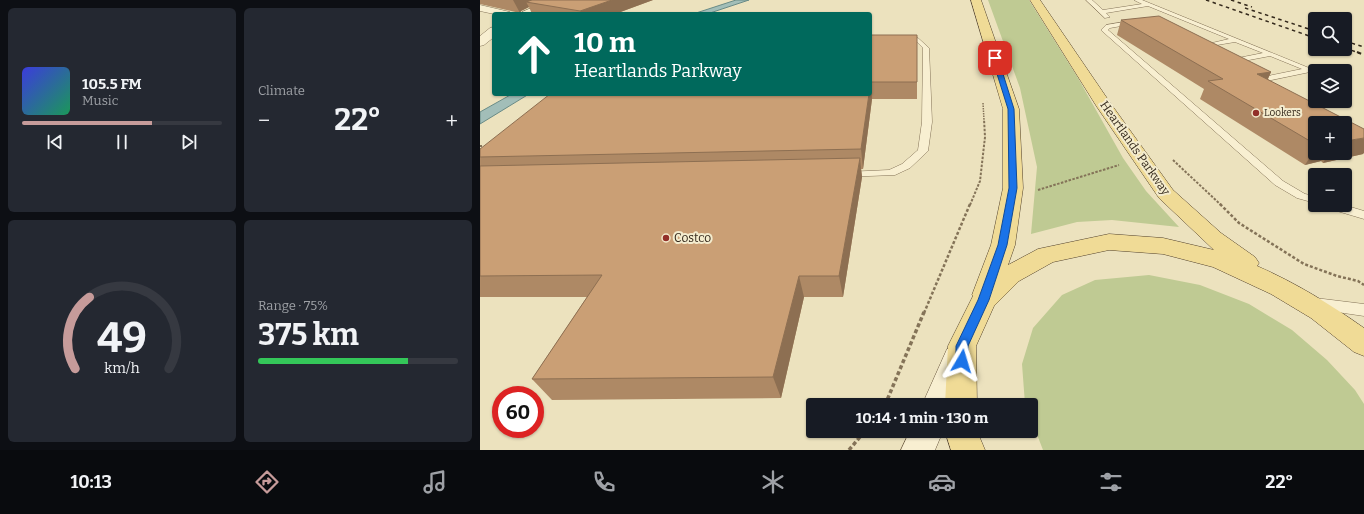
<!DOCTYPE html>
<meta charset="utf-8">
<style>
body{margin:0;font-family:Bitter,serif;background:#242831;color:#f1f3f6;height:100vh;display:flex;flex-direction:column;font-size:15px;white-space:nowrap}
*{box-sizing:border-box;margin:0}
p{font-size:13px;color:#9ea1a6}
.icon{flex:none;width:22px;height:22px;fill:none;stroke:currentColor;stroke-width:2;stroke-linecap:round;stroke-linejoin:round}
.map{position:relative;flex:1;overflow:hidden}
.details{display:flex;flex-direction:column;gap:8px;padding:8px;background:#0d0f14;width:480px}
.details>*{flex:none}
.hud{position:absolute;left:12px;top:12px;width:380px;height:84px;border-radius:4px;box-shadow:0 1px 3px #0004;background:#00695c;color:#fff;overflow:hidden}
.tools{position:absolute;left:828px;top:12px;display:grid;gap:8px}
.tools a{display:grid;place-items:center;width:44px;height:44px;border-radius:4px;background:#171b24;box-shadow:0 1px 3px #0004;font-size:20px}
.speed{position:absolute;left:12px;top:386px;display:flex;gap:8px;font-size:20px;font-weight:700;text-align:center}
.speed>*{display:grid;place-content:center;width:52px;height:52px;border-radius:50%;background:#171b24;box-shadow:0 1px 3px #0004;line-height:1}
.speed .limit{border:6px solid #d22;background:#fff;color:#111}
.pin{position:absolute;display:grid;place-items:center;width:34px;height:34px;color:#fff;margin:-17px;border-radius:8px;box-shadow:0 2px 6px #0006}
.me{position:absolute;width:44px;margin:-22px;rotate:7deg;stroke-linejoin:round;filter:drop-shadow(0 0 3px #0008)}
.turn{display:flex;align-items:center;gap:14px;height:84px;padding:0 16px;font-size:18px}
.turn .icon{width:52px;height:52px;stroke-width:2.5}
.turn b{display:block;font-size:28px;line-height:34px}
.big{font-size:30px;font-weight:700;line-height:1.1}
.details .card{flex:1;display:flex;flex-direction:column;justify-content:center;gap:6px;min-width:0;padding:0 14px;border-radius:6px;background:#242831}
.details .dial{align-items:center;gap:0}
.dial svg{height:104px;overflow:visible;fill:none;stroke:#363941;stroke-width:7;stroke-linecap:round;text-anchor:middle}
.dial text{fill:#f1f3f6;stroke:none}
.song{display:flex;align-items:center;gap:12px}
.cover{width:48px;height:48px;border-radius:6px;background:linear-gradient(135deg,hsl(240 70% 55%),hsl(150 70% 35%))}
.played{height:4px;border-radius:2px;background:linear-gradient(90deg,#c69b9a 65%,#363941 65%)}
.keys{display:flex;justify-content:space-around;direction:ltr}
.heat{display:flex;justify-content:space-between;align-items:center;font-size:22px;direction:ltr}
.charge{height:6px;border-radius:3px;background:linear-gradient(90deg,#34c759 75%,#363941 0)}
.details .tiles{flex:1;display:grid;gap:8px;grid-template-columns:repeat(2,1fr)}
.trip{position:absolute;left:326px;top:398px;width:232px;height:40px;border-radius:4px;background:#171b24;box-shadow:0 1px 3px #0004;font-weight:700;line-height:40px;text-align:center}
.tab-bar{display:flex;height:64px;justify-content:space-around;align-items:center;background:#090b0e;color:#9ea1a6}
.tab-bar .icon{width:28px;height:28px}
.tab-bar .on{color:#c69b9a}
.tab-bar b{font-size:18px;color:#f1f3f6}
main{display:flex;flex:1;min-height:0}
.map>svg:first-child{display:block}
</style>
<main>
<section class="details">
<div class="tiles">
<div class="card">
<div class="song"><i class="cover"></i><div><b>105.5 FM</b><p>Music</p></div></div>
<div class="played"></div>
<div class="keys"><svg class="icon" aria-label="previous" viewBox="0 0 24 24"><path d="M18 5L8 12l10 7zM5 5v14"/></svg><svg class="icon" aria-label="pause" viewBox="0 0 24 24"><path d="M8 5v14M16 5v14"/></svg><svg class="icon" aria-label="next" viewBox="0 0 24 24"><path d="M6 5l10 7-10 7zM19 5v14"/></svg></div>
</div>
<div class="card"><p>Climate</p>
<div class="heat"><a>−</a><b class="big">22°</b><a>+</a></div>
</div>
<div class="card dial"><svg viewBox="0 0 100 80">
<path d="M14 69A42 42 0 1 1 86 69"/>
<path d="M14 69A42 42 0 0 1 25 14" stroke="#c69b9a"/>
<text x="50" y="56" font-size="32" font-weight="700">49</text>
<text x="50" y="72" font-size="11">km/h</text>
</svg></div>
<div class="card"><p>Range · 75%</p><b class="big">375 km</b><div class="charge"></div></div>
</div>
</section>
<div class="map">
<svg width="884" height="450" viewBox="0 0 884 450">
<rect width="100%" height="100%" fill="#ece2be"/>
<path fill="#bfca93" d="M 508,0 L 549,0 L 598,78 L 643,158 L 666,191 L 699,227 L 632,220 L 597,222 L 551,234 L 557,167 L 540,88 Z
M 669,275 L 720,285 L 769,304 L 812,330 L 847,360 L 875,390 L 884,404 L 884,450 L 563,450 L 551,419 L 551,405 L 545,404 L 542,364 L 553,328 L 582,295 L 615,280 Z"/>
<path fill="#a2beb8" stroke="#698b86" d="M 256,0 L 269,0 L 227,14 L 213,14 Z
M 32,94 L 49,94 L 0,124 L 0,112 Z"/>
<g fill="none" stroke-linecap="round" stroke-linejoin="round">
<defs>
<path id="lane" d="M 606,0 L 612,0 L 623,10 L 662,4 L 654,0 L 662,0 L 834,70 L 830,72 L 782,82 L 771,78 L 771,74 L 777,74 L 783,77 L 822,69 L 790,56 L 748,64 L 748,60 L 783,53 L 755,42 L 719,48 L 719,46 L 749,39 L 668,6 L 626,13 L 630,17 L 625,18 Z
M 656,20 L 659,22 L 658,23 L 630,28 L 628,30 L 803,181 L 825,194 L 835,196 L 835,203 L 817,198 L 795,185 L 621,30 L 626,25 Z
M 438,38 L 449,48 L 452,122 L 448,151 L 430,168 L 415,175 L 362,177 L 361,175 L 366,172 L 409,170 L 422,164 L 438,150 L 442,122 L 443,48 L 435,40 Z
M 845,205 L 864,205 L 884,211 L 884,219 L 847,208 Z
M 835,298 L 884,304 L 884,316 L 830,308 L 828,304 L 830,300 Z"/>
<path id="street" d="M 70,0 L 84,0 L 83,2 L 55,14 L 41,14 L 42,12 Z
M 0,5 L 30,12 L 31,14 L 14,14 L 0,11 Z
M 14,27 L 14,37 L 4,45 L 0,46 L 0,36 L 10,28 Z"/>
<path id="secondary" d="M 477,346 L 487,349 L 491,358 L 474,405 L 442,405 L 467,349 Z
M 430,431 L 463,431 L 455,450 L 421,450 Z"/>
<path id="primary" d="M 491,0 L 501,0 L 539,109 L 543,188 L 535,245 L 528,265 L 558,249 L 629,234 L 683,238 L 734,250 L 679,198 L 617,107 L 550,0 L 560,0 L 631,104 L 693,190 L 741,233 L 775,257 L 779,263 L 777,266 C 816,283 850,304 884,328 L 884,356 L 874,352 L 831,318 L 791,294 L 733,267 L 683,254 L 629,250 L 573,262 L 539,281 L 514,306 L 496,346 L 497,405 L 465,405 L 468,346 L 493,296 L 492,295 L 511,245 L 523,188 L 523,109 Z
M 465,431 L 497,431 L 505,450 L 471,450 Z"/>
</defs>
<use href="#lane" stroke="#847358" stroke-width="1"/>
<use href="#street" stroke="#847358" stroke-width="1"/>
<use href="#secondary" stroke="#66543b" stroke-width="1"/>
<use href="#primary" stroke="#52412c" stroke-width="1"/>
<path stroke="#847358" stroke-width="1.5" stroke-dasharray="1.5 1" stroke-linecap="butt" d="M 503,103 L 504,120"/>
<path stroke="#847358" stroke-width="2" stroke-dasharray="2.5 1.5" stroke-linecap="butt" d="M 0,146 L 2,146
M 693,160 L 741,205
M 558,190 L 639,165
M 490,205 L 500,181 L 505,137 L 504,119"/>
<path stroke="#847358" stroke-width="2.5" stroke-dasharray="3 2" stroke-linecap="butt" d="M 740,204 L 759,223 L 824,264 L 857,276 L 878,281 L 884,285
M 444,313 L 490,204"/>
<path stroke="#847358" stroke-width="3.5" stroke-dasharray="4 2.5" stroke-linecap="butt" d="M 405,405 L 444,312
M 369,450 L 385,431"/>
<use href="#lane" fill="#f8efd1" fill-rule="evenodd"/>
<use href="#street" fill="#f8efd1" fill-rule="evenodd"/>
<use href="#secondary" fill="#f8efd1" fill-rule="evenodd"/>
<use href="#primary" fill="#f0db96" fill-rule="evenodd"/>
<path stroke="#34291c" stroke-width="1.5" stroke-dasharray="3.5 3.5" stroke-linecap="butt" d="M 726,0 L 835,38
M 751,0 L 772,7
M 765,8 L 835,31
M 865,41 L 884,47
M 865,48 L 879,53"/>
<path stroke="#34291c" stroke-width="2" stroke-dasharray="4.5 4.5" stroke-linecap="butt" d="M 877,52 L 884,55"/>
</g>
<path fill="#ae8965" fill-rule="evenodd" d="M 0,0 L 173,0 L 135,14 L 52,14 L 49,7 L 41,11 L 40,13 L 0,4 Z
M 641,20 L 791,72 L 788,79 L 883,154 L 843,163 L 841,161 L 825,165 L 720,99 L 724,89 L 637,35 ZM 835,123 L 865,153 L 835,153 Z
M 390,35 L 437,35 L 437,99 L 392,99 L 383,169 L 381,169 L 382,177 L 363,297 L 324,297 L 301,398 L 72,400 L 52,379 L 107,297 L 0,297 L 0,149 Z"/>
<path fill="#8d6f52" d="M 33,0 L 66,0 L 46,2 L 49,7 L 41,11 L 40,13 Z
M 132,0 L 173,0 L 135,14 L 102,14 L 100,11 Z
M 791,72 L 783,89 L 777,74 Z
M 391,82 L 392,99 L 383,169 L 381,149 L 389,94 L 390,94 Z
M 884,138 L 884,153 L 883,154 L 843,163 L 849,153 L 865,153 L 865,141 Z
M 835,149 L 835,153 L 846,153 L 841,161 L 825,165 Z
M 380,158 L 382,177 L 363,297 L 359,276 Z
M 319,276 L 324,297 L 301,398 L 293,377 Z"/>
<path fill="#ca9f75" stroke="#8d6f52" d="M 52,0 L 132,0 L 100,11 L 46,2 Z
M 679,16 L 791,72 L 777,74 L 884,129 L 884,138 L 865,141 L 865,123 L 835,123 L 835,144 L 728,81 L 743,79 L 641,20 Z
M 390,35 L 437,35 L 437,82 L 391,82 L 390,90 Z
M 70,94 L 389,94 L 381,149 L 0,157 L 0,149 Z
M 380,158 L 359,276 L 319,276 L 293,377 L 52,379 L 122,275 L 0,276 L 0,166 Z"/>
<path fill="#1a73e8" stroke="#114b97" d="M 515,57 L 518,58 L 534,109 L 537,188 L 527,245 L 509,300 L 488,346 L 488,361 L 486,364 L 482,366 L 478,364 L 476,361 L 476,346 L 498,300 L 518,245 L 529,188 L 528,109 L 512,58 Z"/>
<g fill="#923029" stroke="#f4ecce" stroke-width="1.5">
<circle cx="776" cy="113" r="4"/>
<circle cx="186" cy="238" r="4"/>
</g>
<g text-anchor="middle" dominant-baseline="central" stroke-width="4" stroke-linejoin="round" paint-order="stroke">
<g font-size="10" fill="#34291c" stroke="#f4ecce" text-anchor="start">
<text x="784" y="113">Lookers</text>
</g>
<g font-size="12" fill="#34291c" stroke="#f4ecce">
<text transform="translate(655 148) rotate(55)">Heartlands Parkway</text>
</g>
<g font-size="12" fill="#34291c" stroke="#f4ecce" text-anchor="start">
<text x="194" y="238">Costco</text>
</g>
</g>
</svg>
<div class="tools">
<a><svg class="icon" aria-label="search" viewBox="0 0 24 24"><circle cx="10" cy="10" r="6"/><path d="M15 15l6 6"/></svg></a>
<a><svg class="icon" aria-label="layers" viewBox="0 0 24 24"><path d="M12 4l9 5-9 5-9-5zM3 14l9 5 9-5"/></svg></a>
<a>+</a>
<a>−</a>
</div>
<div class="speed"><div class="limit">60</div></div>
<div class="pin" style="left:515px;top:58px;background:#d93025"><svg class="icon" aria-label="arrive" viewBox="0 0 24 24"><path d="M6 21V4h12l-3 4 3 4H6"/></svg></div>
<svg class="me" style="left:482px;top:361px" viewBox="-20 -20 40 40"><path d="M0-17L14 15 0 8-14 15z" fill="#1a73e8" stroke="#fff" stroke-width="4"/></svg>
<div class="trip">10:14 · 1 min · 130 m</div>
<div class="hud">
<div class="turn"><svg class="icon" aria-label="ahead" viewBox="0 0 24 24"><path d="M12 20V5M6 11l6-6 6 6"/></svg><div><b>10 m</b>Heartlands Parkway</div></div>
</div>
</div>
</main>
<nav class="tab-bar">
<b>10:13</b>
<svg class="icon on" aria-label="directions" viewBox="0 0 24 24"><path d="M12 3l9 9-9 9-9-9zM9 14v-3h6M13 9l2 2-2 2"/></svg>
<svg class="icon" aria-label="music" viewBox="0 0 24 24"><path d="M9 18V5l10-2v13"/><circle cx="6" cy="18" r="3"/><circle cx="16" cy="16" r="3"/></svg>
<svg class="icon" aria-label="phone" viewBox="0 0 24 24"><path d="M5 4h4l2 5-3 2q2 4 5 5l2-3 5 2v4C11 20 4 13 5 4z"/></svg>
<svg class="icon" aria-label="climate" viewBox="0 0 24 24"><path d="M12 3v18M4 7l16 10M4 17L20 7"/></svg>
<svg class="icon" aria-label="car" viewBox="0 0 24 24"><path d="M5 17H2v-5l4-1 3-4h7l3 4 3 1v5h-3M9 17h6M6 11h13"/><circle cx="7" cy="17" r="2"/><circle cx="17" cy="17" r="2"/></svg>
<svg class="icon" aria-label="filters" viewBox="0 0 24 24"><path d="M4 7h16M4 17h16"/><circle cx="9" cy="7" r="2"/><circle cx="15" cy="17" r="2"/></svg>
<b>22°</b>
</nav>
